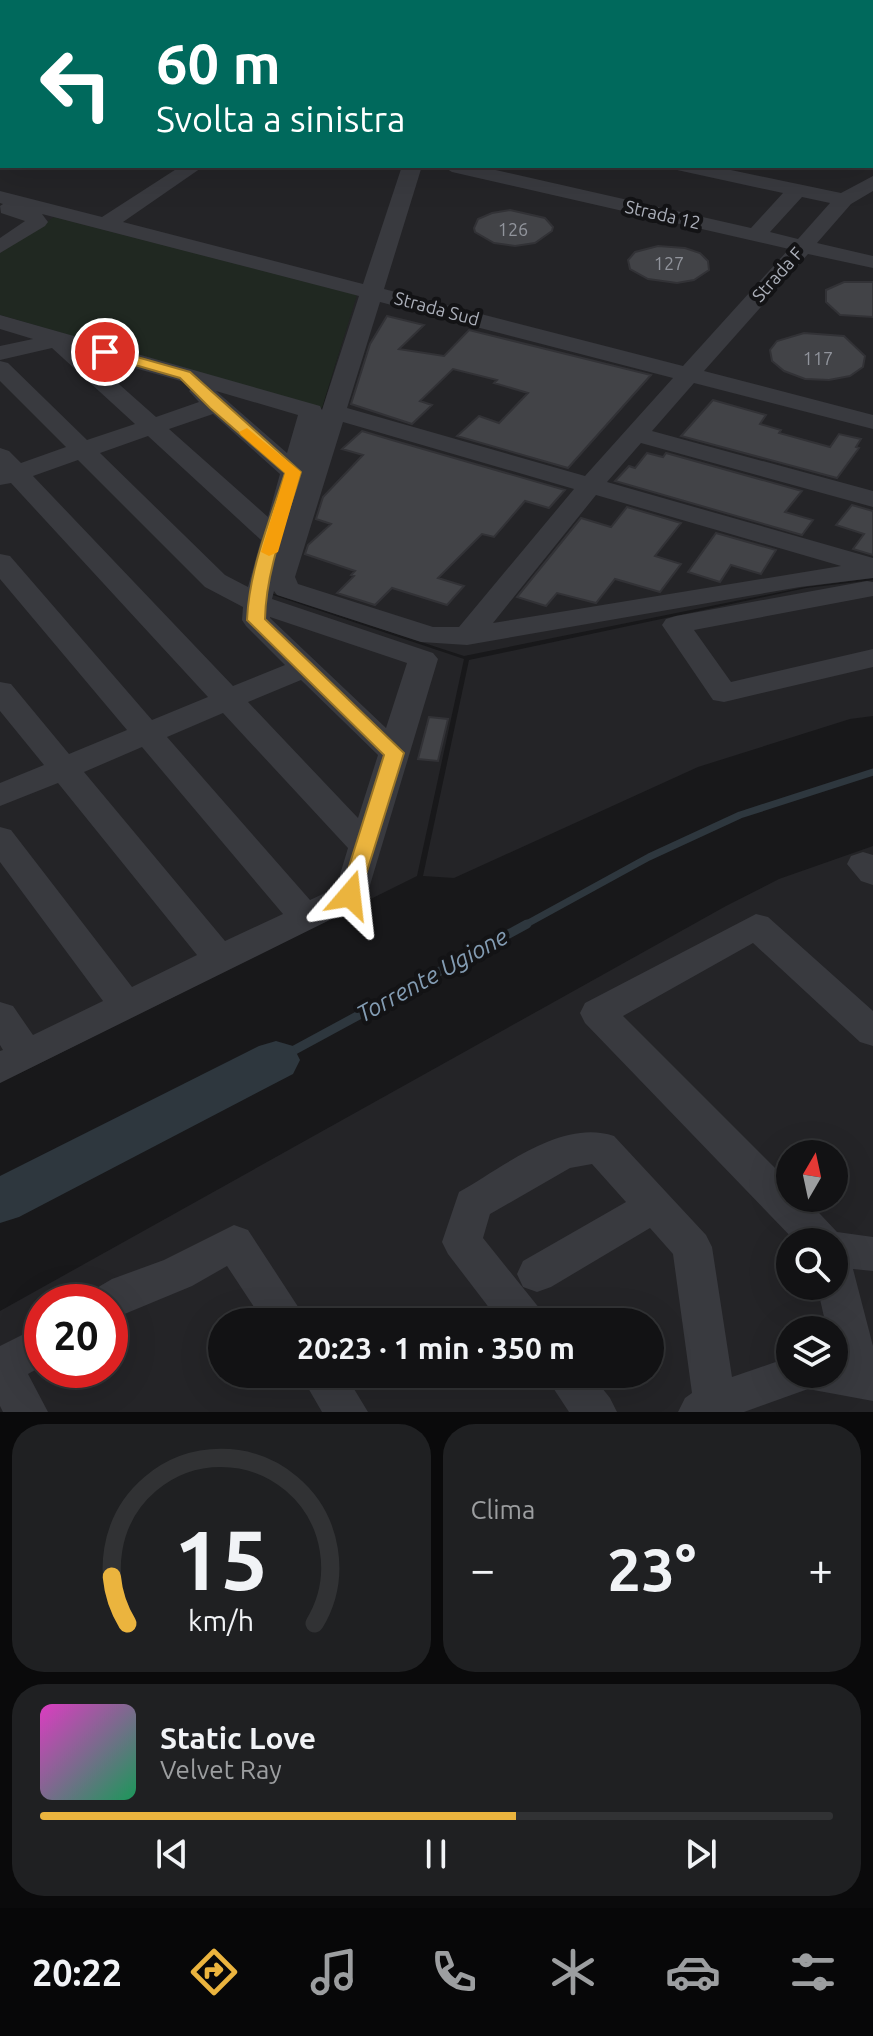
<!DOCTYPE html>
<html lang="it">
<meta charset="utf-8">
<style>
body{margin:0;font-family:Ubuntu,sans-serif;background:#1f2022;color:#f1f3f6;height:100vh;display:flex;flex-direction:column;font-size:30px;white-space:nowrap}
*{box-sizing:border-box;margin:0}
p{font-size:26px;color:#9c9ea0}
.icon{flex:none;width:44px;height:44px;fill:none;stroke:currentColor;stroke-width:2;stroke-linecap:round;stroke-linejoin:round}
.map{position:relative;height:1412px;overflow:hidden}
.panel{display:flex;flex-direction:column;gap:12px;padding:12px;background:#0a0a0b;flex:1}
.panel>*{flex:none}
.banner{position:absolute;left:0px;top:0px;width:874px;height:168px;box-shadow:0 8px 32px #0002,0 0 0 2px #313234;background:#00695c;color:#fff;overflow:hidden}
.needle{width:52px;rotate:9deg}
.tools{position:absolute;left:776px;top:1140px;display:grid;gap:16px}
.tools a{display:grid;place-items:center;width:72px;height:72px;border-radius:50%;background:#121214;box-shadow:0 8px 32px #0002,0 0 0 2px #313234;font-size:40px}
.speed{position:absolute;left:24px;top:1284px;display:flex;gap:16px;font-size:40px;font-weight:700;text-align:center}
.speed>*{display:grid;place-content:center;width:104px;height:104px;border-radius:50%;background:#121214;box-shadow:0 8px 32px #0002,0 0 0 2px #313234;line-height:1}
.speed .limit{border:12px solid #d22;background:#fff;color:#111}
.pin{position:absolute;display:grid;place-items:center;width:68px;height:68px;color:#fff;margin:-34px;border:4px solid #fff;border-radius:50%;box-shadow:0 2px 8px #0007}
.me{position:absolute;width:88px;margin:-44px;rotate:17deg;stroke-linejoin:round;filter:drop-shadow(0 0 6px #0008)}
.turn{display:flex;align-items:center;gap:28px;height:168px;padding:0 24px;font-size:36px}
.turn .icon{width:104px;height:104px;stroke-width:2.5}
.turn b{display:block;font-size:56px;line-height:68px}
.big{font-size:60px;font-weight:700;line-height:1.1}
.panel .tile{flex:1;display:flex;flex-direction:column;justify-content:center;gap:12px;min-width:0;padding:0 28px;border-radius:32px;background:#1f2022}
.panel .dial{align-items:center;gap:0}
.dial svg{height:208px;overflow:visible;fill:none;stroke:#313234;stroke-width:7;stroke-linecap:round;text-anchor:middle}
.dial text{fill:#f1f3f6;stroke:none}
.song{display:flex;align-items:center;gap:24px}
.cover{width:96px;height:96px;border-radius:12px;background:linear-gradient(135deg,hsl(310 70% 55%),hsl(150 70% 35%))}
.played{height:8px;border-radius:4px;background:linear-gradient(90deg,#ebb43e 60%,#313234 60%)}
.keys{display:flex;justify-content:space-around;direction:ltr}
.heat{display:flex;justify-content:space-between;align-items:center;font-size:44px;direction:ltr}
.panel .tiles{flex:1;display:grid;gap:12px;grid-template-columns:1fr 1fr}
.tile:last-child{grid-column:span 2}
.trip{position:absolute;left:208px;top:1308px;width:456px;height:80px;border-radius:40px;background:#121214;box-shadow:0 8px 32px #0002,0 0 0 2px #313234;font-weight:700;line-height:80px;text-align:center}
.menu{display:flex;height:128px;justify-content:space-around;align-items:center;background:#070708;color:#9c9ea0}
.menu .icon{width:56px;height:56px}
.menu .active{color:#ebb43e}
.menu b{font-size:36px;color:#f1f3f6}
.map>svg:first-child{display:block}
</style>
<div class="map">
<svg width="873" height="1412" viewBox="0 0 873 1412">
<rect width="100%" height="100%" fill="#18181a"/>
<path fill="#242427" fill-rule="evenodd" d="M 0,0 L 873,0 L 873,578 L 805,587 L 464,656 L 268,592 L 356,295 L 0,253 ZM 2,2 L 872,2 L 872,166 L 2,166 Z
M 0,315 L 319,407 L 267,593 L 464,659 L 417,876 L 0,1083 Z
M 873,580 L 873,716 L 850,719 L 698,767 L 454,878 L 423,876 L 469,660 L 806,588 Z
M 873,846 L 873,1412 L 0,1412 L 0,1311 L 726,906 L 779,879 ZM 790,1154 L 834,1154 L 834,1198 L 790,1198 ZM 790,1242 L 834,1242 L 834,1286 L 790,1286 ZM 42,1302 L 110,1302 L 110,1370 L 42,1370 ZM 222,1322 L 650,1322 L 650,1374 L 222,1374 ZM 790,1330 L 834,1330 L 834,1374 L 790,1374 Z"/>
<path fill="#202821" d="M 54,217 L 357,295 L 322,408 L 0,315 L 0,253 Z"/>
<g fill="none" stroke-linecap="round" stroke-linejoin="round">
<path stroke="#2e373e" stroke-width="7" d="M 523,926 L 649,857 L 740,815 L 873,772"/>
<path stroke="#2e373e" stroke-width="9" d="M 276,1060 L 527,924"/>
<path fill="#2e373e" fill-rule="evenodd" d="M 276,1041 L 293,1046 L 300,1060 L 293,1074 L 19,1217 L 0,1223 L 0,1176 L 259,1046 Z"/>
</g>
<path fill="#424347" stroke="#323236" stroke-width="2" d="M 510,210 L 545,218 L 553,227 L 552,231 L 535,243 L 515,246 L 494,243 L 475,232 L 474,228 L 478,219 L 492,213 Z
M 658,246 L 685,248 L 700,253 L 708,261 L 709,270 L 694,280 L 677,283 L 648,279 L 630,269 L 628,260 L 635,252 Z
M 844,282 L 873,282 L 873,317 L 840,315 L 826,302 L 826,290 Z
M 387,316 L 424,325 L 399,349 L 444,356 L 469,330 L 651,375 L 568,468 L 457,436 L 479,416 L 499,423 L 528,393 L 494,383 L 497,380 L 453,369 L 420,401 L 432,405 L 412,424 L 351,404 L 370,344 Z
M 804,333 L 844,336 L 865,356 L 863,367 L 850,376 L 829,380 L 805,379 L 784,371 L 772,361 L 770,350 L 777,341 Z
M 713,400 L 766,415 L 760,424 L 781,430 L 779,433 L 830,447 L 839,434 L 861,439 L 856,447 L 859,448 L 837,478 L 681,436 Z
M 362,431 L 392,440 L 565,490 L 549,508 L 525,501 L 494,537 L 482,534 L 438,578 L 464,586 L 447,605 L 392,588 L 375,605 L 337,593 L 354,576 L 351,575 L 355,571 L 305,554 L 308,545 L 331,524 L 316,519 L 323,497 L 363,455 L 342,449 Z
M 647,453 L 663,457 L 666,453 L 802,491 L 785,512 L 813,520 L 802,535 L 615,481 L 629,466 L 635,468 Z
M 852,505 L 873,511 L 873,555 L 853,549 L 864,534 L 836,525 Z
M 627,507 L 681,523 L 655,556 L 681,564 L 660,592 L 615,579 L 596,603 L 557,593 L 546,606 L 517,597 L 581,518 L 611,527 Z
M 716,533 L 776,550 L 761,574 L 731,565 L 720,582 L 688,572 Z
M 429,717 L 448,719 L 438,761 L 418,759 Z"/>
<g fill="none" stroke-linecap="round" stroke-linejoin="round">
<path fill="#393a3f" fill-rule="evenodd" d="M 388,0 L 413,0 L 414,2 L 389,2 Z
M 581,0 L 606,0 L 607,2 L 582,2 Z
M 714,0 L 732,0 L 733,2 L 715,2 Z
M 873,15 L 873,26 L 872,26 L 872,15 Z
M 0,27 L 2,27 L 2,37 L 0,37 Z
M 872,42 L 873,42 L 873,52 L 872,52 Z
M 2,99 L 2,111 L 0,112 L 0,100 Z
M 872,111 L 873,111 L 873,123 L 872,123 Z
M 872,151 L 873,151 L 873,164 L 872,164 Z
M 181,166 L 204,166 L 123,222 L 363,284 L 402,166 L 422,166 L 384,289 L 683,366 L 789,249 L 452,172 L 442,166 L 478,166 L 751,228 L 783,193 L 677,170 L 674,166 L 712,166 L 841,193 L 873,176 L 873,191 L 851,204 L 817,243 L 873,256 L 873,268 L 808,254 L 704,371 L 873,415 L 873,429 L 694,383 L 652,431 L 873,491 L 873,507 L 641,443 L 607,482 L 873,558 L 873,578 L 800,587 L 467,645 L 421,642 L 277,595 L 274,591 L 272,599 L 433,653 L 438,659 L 367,895 L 362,904 L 0,1083 L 0,1051 L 3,1050 L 0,1045 L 0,1002 L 13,1006 L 33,1035 L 103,1001 L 0,862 L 0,827 L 11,830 L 132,987 L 197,955 L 58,783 L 0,806 L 0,783 L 44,765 L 0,711 L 0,682 L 11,684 L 69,754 L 127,730 L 0,579 L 0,554 L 10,556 L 152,720 L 208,697 L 11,483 L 0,485 L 0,448 L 9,451 L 21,463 L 66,447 L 0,381 L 0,361 L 8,363 L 87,440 L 135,424 L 52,348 L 0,360 L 0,346 L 33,339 L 0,329 L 0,315 L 320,406 L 322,410 L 359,296 L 42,214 L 48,222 L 45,226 L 0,253 L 0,238 L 25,221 L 1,213 L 0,206 L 3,204 L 0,203 L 0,191 L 102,217 ZM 802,197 L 830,203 L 798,239 L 770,232 ZM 380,302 L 673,378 L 585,476 L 347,408 ZM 85,354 L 195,385 L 189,391 L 199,402 L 156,417 ZM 216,391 L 298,415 L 287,453 ZM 213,414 L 280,474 L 268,517 L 169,429 ZM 343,422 L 574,489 L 459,627 L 433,627 L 298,584 L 295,577 ZM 148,436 L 261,540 L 248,587 L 225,575 L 100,453 ZM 78,460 L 205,587 L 243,607 L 242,620 L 246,626 L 285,665 L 233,686 L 33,476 ZM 596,495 L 841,566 L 493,623 ZM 270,617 L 407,663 L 386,728 L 270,618 ZM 301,680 L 378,755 L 358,818 L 248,702 ZM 223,713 L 348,848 L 336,888 L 310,900 L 167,737 ZM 142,747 L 283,914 L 225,941 L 84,772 Z
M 867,581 L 873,582 L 873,596 L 694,630 L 731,682 L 873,649 L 873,667 L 724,702 L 713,700 L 662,625 L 666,619 L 676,616 Z
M 863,852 L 873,855 L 873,885 L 861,881 L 847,864 L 851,856 Z
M 756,914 L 768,917 L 873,1011 L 873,1046 L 860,1042 L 753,943 L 623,1016 L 790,1183 L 790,1198 L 805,1198 L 837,1232 L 873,1237 L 873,1271 L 853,1269 L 873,1346 L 873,1401 L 808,1389 L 744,1412 L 678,1412 L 685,1398 L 692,1393 L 673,1254 L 650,1228 L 551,1287 L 537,1292 L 523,1287 L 517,1274 L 523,1261 L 626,1202 L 592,1164 L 570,1168 L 490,1214 L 483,1238 L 540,1309 L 546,1322 L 500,1322 L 448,1254 L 442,1242 L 459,1192 C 502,1168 562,1118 614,1136 L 706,1235 L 712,1247 L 732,1377 L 790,1357 L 790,1374 L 834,1374 L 834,1330 L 827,1330 L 817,1286 L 834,1286 L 834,1242 L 796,1242 L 585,1023 L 580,1013 L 585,1003 Z
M 234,1225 L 248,1230 L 308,1322 L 264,1322 L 227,1266 L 192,1286 L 110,1320 L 110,1302 L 89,1302 L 95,1289 L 112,1279 L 164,1260 Z
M 42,1325 L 42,1366 L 28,1374 L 48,1412 L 3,1412 L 0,1406 L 0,1346 Z
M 300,1374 L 345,1374 L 368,1412 L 322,1412 Z
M 544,1374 L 591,1374 L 610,1398 L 617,1412 L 569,1412 Z"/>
</g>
<path fill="#ebb43e" stroke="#997528" stroke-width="2" d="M 105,348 L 190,372 L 301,472 C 287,519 266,569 265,619 L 404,753 L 358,900 L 343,900 L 340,895 L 384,755 L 247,620 C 249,570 270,520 285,473 L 210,408 L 180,378 L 100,355 L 100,349 Z"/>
<path fill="#f59e0b" d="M 247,428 L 301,472 L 278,552 L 269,556 L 261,552 L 285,473 L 241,435 L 239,432 Z"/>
<g text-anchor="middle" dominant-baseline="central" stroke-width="8" stroke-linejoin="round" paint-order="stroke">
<g font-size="18" fill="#abafb9" stroke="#131315">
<text transform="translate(663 214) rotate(13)">Strada 12</text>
<text transform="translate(777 274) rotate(-48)">Strada F</text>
<text transform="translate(437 308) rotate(15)">Strada Sud</text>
</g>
<g font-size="18" fill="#91949c">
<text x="513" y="229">126</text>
<text x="669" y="263">127</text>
<text x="818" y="358">117</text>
</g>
<g font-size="24" font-style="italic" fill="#839cb3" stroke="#131315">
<text transform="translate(432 975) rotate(-29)">Torrente Ugione</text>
</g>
</g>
</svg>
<div class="tools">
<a><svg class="needle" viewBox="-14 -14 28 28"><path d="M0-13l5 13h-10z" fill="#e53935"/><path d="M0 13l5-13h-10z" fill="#9c9ea0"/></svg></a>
<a><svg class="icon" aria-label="search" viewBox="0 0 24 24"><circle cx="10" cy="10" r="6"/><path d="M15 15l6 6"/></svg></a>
<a><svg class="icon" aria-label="layers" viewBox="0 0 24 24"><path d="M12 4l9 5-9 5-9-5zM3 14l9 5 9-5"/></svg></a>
</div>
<div class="speed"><div class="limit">20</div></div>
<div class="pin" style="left:105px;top:352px;background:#d93025"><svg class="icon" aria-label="arrive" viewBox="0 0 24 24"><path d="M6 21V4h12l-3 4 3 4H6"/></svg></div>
<svg class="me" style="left:350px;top:895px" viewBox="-20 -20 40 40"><path d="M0-17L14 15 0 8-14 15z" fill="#ebb43e" stroke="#fff" stroke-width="4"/></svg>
<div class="trip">20:23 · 1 min · 350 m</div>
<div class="banner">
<div class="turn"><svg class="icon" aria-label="left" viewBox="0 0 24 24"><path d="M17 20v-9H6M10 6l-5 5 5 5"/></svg><div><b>60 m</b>Svolta a sinistra</div></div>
</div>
</div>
<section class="panel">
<div class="tiles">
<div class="tile dial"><svg viewBox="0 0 100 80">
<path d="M14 69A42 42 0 1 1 86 69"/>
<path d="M14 69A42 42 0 0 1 8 51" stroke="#ebb43e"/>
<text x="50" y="56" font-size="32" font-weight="700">15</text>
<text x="50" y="72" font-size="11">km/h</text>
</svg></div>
<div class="tile"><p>Clima</p>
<div class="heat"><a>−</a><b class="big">23°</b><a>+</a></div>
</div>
<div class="tile">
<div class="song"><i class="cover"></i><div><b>Static Love</b><p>Velvet Ray</p></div></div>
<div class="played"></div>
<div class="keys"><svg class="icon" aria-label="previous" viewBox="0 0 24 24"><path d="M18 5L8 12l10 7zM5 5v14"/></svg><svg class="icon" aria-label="pause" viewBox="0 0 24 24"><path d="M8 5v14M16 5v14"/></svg><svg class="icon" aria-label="next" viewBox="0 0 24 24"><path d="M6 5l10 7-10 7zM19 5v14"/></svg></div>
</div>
</div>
</section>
<nav class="menu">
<b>20:22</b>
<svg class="icon active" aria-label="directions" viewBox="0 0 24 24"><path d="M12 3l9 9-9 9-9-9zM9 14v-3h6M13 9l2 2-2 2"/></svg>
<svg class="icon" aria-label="music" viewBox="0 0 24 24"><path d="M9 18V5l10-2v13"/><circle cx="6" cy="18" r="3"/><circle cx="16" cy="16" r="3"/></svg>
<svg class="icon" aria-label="phone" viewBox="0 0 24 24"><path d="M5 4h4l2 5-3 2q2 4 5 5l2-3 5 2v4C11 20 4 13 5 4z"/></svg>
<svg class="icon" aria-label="climate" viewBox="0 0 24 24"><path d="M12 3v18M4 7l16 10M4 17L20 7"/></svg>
<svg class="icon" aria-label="car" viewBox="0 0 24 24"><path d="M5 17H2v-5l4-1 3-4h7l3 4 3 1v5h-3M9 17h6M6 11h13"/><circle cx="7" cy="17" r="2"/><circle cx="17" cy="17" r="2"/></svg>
<svg class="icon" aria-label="filters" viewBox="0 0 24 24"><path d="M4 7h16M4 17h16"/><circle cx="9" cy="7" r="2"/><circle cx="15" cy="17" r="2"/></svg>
</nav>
